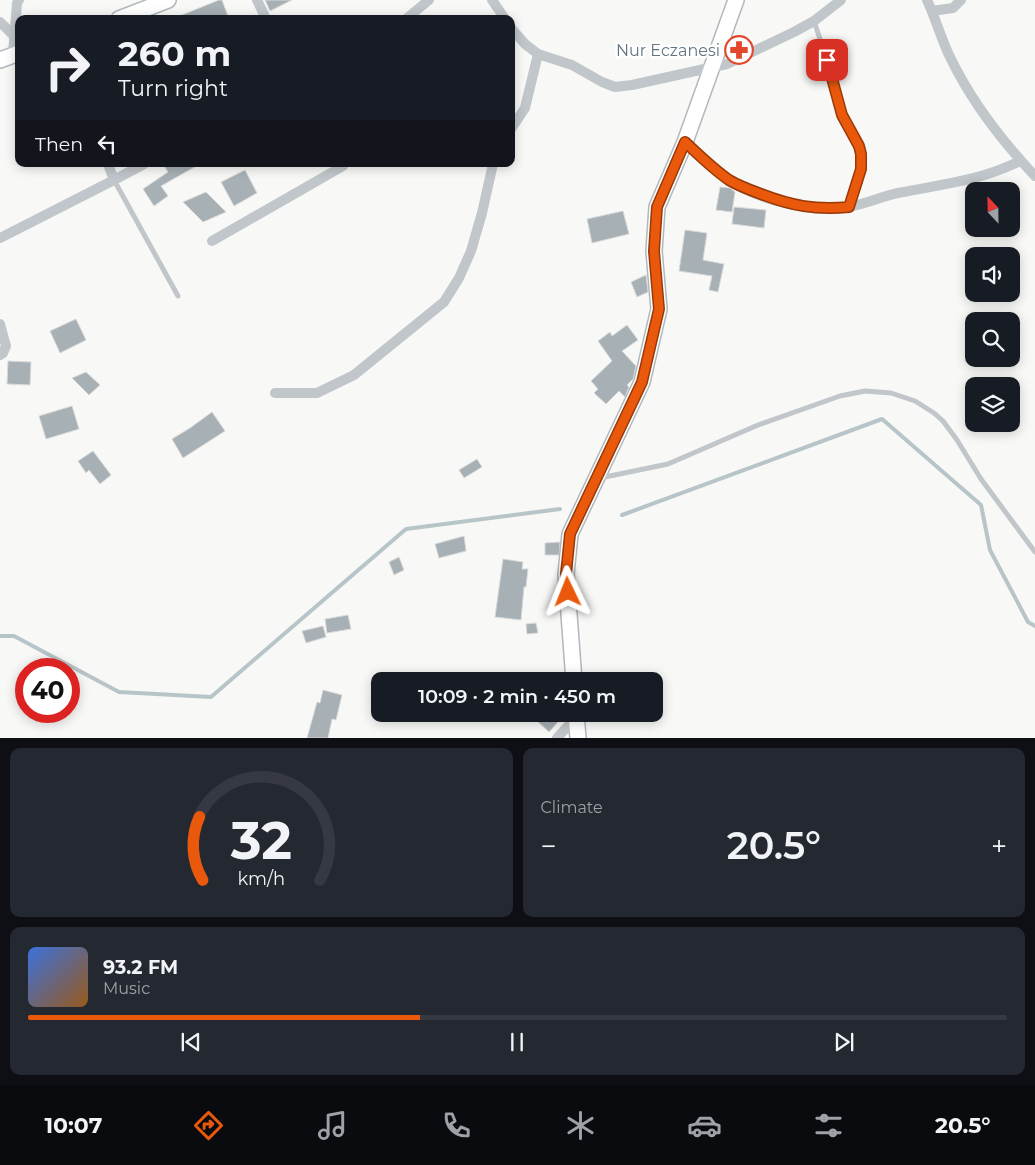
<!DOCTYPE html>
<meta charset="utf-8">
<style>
body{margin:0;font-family:Montserrat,sans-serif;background:#242831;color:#f1f3f6;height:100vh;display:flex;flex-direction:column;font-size:19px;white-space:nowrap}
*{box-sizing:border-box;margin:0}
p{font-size:16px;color:#9ea1a6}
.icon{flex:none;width:28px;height:28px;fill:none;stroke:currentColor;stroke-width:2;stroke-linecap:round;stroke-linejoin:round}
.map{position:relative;height:738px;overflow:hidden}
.drawer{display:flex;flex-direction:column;gap:10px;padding:10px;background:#0d0f14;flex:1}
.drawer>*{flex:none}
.top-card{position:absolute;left:15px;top:15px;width:500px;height:152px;border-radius:10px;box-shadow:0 2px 12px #0003;background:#171b24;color:#f1f3f6;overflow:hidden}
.needle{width:32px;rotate:338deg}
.controls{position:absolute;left:965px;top:182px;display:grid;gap:10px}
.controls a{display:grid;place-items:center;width:55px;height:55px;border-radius:10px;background:#171b24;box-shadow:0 2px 12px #0003;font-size:25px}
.speed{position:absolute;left:15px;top:658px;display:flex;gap:10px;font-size:25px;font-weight:700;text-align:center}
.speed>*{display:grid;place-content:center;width:65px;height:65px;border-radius:50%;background:#171b24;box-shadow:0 2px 12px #0003;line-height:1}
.speed .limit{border:8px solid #d22;background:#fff;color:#111}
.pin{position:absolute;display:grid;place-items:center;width:42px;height:42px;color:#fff;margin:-21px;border-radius:10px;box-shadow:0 2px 8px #0006}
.me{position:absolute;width:55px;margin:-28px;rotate:358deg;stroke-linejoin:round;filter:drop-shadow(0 0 4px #0008)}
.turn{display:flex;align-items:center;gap:18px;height:105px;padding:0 20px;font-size:22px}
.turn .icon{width:65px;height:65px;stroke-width:2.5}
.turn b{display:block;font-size:35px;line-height:42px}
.then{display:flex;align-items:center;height:48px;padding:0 20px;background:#0003;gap:10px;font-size:19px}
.big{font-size:38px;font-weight:600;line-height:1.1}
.drawer .tile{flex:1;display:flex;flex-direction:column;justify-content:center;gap:8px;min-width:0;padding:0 18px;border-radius:10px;background:#242831}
.drawer .dial{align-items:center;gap:0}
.dial svg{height:130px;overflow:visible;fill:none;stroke:#363941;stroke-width:7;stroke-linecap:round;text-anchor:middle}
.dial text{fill:#f1f3f6;stroke:none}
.song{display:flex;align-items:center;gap:15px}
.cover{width:60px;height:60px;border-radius:8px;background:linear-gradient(135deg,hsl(220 70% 55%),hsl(30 70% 35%))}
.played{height:5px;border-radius:2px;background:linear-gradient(90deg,#ea580c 40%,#363941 40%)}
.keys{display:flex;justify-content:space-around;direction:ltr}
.heat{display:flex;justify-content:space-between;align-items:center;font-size:28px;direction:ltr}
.drawer .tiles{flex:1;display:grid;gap:10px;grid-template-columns:1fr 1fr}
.tile:last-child{grid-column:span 2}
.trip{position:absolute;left:371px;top:672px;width:292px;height:50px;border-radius:10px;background:#171b24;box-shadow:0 2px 12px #0003;font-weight:600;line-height:50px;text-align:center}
.tab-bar{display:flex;height:80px;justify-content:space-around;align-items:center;background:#090b0e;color:#9ea1a6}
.tab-bar .icon{width:35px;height:35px}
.tab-bar .on{color:#ea580c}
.tab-bar b{font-size:22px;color:#f1f3f6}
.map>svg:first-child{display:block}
</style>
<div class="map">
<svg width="1035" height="738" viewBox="0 0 1035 738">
<rect width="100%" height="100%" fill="#f8f8f6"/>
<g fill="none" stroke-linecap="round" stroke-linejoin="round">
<path stroke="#b7c5c8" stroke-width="4" d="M 622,515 L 882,419 L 981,505 L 990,550 L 1028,622 L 1035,626
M 0,636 L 14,636 L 119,692 L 211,697 L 406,529 L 560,509"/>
</g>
<path fill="#a6b0b5" stroke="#dadad8" d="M 219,0 L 222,0 L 229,19 L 172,19 Z
M 265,0 L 292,0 L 270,11 Z
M 163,164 L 200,164 L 161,186 L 168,196 L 154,206 L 143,189 L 168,172 Z
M 245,170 L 257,193 L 234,206 L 221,182 Z
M 720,187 L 730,188 L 735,192 L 732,212 L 716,210 Z
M 206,192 L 226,212 L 203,222 L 183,202 Z
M 734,207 L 766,210 L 764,228 L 732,224 Z
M 623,211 L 629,234 L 592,243 L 587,219 Z
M 685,230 L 707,233 L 703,260 L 724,264 L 718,292 L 709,290 L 712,276 L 679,271 Z
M 646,275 L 648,292 L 637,297 L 631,282 Z
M 76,319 L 86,340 L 60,353 L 50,331 Z
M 627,325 L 638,340 L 622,351 L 636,366 L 633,379 L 627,385 L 629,387 L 625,397 L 619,391 L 606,404 L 594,393 L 598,389 L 591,381 L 612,361 L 598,341 L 610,332 L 612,336 Z
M 8,361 L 31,362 L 30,385 L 7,384 Z
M 86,372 L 100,385 L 89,395 L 72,378 Z
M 72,406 L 79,429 L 46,439 L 39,416 Z
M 212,412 L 225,431 L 183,458 L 172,439 L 190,428 Z
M 93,451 L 111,475 L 100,484 L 89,470 L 86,473 L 78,461 Z
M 477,459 L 482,467 L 464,478 L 459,470 Z
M 464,536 L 466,551 L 439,558 L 435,544 Z
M 560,542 L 559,555 L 545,555 L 545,543 Z
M 399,557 L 404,570 L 394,575 L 389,562 Z
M 503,559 L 523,562 L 522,569 L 528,569 L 526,587 L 524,587 L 521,620 L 495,617 Z
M 348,615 L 351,629 L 327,633 L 325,619 Z
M 536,623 L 538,633 L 527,634 L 526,624 Z
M 323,626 L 326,637 L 306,643 L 302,631 Z
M 323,690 L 342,695 L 336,720 L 332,719 L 328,738 L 307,738 L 317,702 L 320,703 Z
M 542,714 L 549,714 L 558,722 L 549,732 L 536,720 Z"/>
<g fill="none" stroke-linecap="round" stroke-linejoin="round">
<defs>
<path id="secondary" d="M 119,19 L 168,0
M 0,60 L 19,53
M 574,681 L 566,574 L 570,534 L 642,382 L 659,309 L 654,251 L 657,207 L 685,142 L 736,0
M 576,714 L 578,738"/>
</defs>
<use href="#secondary" stroke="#b1b8bd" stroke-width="18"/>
<path stroke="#c1c6ca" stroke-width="5" d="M 814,21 L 827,60 L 842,115 L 859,146 L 861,154 L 861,169 L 849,206
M 114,180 L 178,296
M 600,478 L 668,464 L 758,425 L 840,396 L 865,391 L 891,393 L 915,401 L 934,413 L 943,421 L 957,440 L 981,479 L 1035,552"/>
<path stroke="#c1c6ca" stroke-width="10" d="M 257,0 L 266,19
M 492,0 L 505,19
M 927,0 C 936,19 941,39 950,57 C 971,101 1002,141 1035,176
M 932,11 L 953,8 L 961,0
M 406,19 L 429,0
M 0,22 L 15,37
M 511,28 L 525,44 L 538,54 L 572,65 L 602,82 L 615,87 L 632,85 L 727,64 L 794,32 L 814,21 L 841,0
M 13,54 L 17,3 L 19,0
M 511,129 L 525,108 L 538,54
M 685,142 C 699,154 713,168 728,179 C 756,200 814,213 848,207 C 867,204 884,195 903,192 C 945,184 982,180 1020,161
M 108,164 L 114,180 L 144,164
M 0,238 L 114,180
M 212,241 L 343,166 L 341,164
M 0,324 L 6,346 L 3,353 L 0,355
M 275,393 L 317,393 L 354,375 L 444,302 L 459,278 L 471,251 L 482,213 L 493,164
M 557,738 L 576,717"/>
<use href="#secondary" stroke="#fff" stroke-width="15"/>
</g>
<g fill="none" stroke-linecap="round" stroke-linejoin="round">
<defs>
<path id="route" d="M 568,592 L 566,574 L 570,534 L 642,382 L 659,309 L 654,251 L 657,207 L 685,142 C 699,155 713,169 729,180 C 739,186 750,190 761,194 C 792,206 815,210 849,207 L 861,169 L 861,154 L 859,146 L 842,115 L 827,60"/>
</defs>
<use href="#route" stroke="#983908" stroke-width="12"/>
<use href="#route" stroke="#ea580c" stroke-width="9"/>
</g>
<defs>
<symbol id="pharmacy-ring" viewBox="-11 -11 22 22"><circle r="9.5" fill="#fff" stroke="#e3482c" stroke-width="1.5"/><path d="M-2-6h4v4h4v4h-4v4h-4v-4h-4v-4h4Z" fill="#e3482c"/></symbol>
</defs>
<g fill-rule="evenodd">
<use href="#pharmacy-ring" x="723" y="34" width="32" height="32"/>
</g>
<g text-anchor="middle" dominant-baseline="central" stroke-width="5" stroke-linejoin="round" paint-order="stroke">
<g font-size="16" fill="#637681" stroke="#fff" text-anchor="end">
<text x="720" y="50">Nur Eczanesi</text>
</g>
</g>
</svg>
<div class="controls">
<a><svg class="needle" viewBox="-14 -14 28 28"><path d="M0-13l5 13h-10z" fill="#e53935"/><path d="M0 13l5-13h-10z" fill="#9ea1a6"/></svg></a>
<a><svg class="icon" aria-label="sound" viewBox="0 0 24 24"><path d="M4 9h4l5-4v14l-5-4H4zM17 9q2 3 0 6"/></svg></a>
<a><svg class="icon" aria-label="search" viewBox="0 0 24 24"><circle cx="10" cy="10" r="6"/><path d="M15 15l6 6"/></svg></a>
<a><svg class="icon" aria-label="layers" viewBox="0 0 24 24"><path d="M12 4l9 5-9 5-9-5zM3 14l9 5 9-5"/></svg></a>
</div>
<div class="speed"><div class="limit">40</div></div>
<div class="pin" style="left:827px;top:60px;background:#d93025"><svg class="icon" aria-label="arrive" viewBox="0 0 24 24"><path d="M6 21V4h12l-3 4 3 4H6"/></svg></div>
<svg class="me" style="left:568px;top:592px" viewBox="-20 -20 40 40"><path d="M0-17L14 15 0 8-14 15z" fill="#ea580c" stroke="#fff" stroke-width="4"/></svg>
<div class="trip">10:09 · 2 min · 450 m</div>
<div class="top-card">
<div class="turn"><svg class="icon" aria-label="right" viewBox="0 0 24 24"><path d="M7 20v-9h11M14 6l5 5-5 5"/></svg><div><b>260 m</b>Turn right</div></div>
<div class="then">Then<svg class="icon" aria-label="left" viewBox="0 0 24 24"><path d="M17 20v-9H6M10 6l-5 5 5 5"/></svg></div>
</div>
</div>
<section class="drawer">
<div class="tiles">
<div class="tile dial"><svg viewBox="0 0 100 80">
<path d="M14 69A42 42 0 1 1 86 69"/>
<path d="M14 69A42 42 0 0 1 12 30" stroke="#ea580c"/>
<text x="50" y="56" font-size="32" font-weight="700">32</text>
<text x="50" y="72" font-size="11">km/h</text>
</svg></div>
<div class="tile"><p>Climate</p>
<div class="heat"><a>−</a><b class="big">20.5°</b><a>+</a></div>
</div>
<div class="tile">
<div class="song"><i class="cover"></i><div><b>93.2 FM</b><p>Music</p></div></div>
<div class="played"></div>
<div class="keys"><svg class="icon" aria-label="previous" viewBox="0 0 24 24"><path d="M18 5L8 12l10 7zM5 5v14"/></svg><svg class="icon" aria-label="pause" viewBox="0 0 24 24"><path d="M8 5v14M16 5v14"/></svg><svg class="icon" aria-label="next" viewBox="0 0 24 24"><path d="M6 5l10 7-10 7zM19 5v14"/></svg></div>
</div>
</div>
</section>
<nav class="tab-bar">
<b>10:07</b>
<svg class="icon on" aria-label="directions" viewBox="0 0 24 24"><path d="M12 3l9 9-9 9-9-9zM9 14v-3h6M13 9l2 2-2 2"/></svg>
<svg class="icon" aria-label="music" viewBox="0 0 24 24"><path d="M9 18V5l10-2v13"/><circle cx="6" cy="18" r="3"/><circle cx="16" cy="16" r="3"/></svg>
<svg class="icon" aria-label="phone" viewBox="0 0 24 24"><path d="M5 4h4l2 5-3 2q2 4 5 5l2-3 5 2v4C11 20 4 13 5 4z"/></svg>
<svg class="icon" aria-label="climate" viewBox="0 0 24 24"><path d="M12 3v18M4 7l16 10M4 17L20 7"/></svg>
<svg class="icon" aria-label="car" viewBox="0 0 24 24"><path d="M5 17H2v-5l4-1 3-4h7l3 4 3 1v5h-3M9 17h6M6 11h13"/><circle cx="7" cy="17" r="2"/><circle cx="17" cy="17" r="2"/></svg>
<svg class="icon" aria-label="filters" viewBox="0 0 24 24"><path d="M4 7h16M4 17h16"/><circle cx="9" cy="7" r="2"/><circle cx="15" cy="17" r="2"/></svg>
<b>20.5°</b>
</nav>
